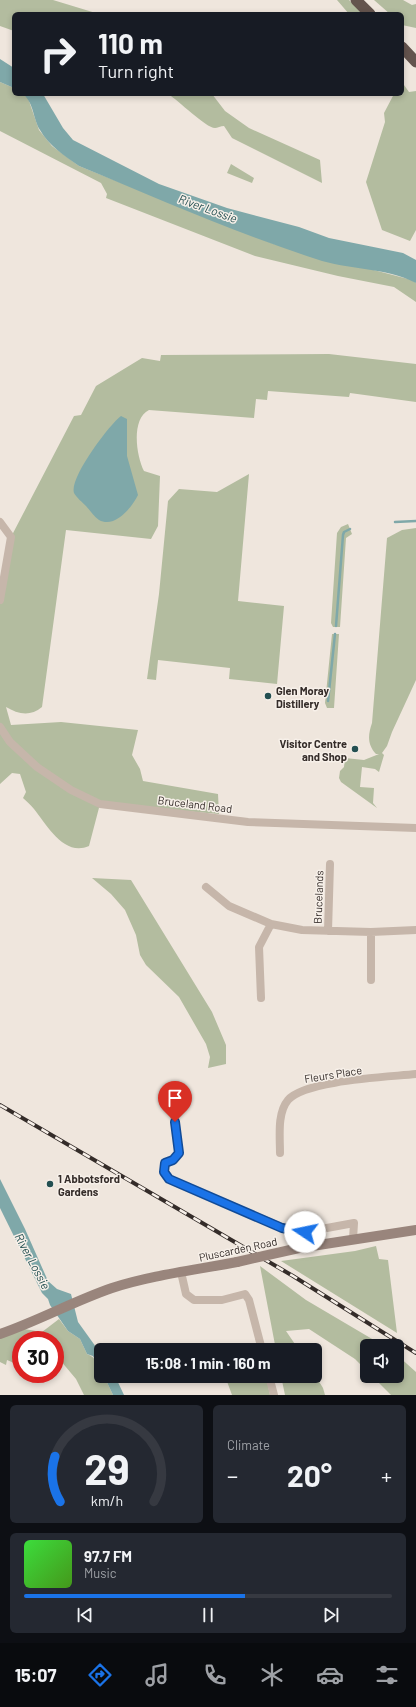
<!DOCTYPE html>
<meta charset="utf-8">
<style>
body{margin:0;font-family:Barlow,sans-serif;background:#242831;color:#f1f3f6;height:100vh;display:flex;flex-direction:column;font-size:15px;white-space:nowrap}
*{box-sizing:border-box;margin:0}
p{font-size:13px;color:#9ea1a6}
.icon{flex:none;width:22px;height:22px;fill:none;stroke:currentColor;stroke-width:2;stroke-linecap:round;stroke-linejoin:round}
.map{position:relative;height:1395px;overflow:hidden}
.panel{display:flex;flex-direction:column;gap:10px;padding:10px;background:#0d0f14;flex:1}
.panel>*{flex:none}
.top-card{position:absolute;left:12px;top:12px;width:392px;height:84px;border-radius:6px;box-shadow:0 2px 6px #0003;background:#171b24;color:#f1f3f6;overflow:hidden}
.controls{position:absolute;left:360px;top:1339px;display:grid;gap:8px}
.controls a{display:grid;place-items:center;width:44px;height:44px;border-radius:6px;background:#171b24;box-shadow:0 2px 6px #0003;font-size:20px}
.speed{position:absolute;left:12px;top:1331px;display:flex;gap:8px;font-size:20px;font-weight:700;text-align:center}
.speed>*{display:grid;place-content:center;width:52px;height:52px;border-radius:50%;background:#171b24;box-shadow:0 2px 6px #0003;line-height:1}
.speed .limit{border:6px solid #d22;background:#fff;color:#111}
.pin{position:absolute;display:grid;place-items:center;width:34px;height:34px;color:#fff;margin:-41px -17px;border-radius:50% 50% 50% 0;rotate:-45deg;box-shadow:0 0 4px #0007}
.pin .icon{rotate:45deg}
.me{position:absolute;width:44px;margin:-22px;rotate:281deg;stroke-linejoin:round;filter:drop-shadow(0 0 3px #0008)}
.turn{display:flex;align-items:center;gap:14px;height:84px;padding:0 20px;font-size:18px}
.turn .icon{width:52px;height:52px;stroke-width:2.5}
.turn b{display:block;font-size:28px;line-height:34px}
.big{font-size:30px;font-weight:700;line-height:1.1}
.panel .widget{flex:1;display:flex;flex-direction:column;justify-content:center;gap:6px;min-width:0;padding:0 14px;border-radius:6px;background:#242831}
.panel .dial{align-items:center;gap:0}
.dial svg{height:104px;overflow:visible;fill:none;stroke:#363941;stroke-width:7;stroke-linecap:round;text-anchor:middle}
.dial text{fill:#f1f3f6;stroke:none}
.song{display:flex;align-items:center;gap:12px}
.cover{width:48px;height:48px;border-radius:6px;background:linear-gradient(135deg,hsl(120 70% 55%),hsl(100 70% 35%))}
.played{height:4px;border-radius:2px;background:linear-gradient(90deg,#1a73e8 60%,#363941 60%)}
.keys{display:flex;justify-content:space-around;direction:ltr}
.heat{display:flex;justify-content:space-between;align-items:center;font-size:22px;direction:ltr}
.panel .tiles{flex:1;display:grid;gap:10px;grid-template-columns:1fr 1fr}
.widget:last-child{grid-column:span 2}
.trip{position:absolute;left:94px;top:1343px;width:228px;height:40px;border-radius:6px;background:#171b24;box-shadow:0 2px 6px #0003;font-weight:700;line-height:40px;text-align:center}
.dock{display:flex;height:64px;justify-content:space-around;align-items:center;background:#090b0e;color:#9ea1a6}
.dock .icon{width:28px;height:28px}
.dock .on{color:#1a73e8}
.dock b{font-size:18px;color:#f1f3f6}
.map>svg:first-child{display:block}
</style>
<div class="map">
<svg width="416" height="1395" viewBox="0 0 416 1395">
<rect width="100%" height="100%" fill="#efe6dd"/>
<path fill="#b3bc9f" d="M 0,0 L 53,0 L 99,14 L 14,14 L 14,31 L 0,26 Z
M 337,0 L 349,0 L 363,14 L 349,14 Z
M 374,0 L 403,0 L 412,5 L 416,4 L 416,28 L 402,25 L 402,14 L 390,14 Z
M 0,82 L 14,88 L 14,94 L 23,94 L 28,98 L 39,130 L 52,146 L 79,166 L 274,244 L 412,280 L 416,283 L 416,302 L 394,287 L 338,276 L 255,256 L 106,198 L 107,194 L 101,183 L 0,131 Z
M 404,85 L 409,92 L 416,91 L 416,230 L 410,241 L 382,230 L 366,182 L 385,122 L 384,113 L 394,94 L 402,94 Z
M 168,94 L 212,94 L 225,111 L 249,128 L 320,160 L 322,183 L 232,138 L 224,126 C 221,126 217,128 215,128 C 206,128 178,100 168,94 Z
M 231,164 L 254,178 L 252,183 L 227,173 Z
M 329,354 L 416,364 L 416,402 L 350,393 L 349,397 L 268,391 L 267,400 L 256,399 L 254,418 L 149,410 C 131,419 136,455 144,471 L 160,476 L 158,526 L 151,539 L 66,530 L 42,707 C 30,717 18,714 6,707 L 11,725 L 61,722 L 138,730 L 132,755 L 140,769 L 143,781 L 218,794 L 219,814 L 100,804 L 89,846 C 64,857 47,825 34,809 C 31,805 27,802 23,798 L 26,792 L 20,774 L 12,773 L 0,784 L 0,600 L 11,537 L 74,416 L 81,415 L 96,386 L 142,358 L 160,361 L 161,355 Z
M 249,474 L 238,601 L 284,606 L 277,684 L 229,679 L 230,668 L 158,660 L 156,680 L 147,679 L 159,594 L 168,501 L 179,489 L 217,492 Z
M 348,524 L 352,534 L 346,538 L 340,627 L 333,627 L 331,623 L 337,533 L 341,527 Z
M 416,528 L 416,680 L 392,732 L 387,746 L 382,753 L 384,755 L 379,772 L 375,769 L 362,767 L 360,787 L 374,788 L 373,803 L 377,808 L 341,782 L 339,778 L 340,771 L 344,767 L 345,758 L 364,760 L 379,754 L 376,754 C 367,744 368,735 372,723 L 387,538 L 402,530 Z
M 332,634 L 339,634 L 334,708 L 327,708 L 325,703 Z
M 92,878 L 131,880 L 212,1012 L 226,1045 L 226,1064 L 208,1068 L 210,1057 L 206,1044 L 179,997 L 146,965 L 140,955 L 136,935 L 125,910 L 111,894 Z
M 376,1246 L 379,1259 L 388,1260 L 397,1333 L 281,1261 L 355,1251 Z
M 260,1266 L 306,1300 L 384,1346 L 367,1346 L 367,1371 L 355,1359 L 309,1329 L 286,1331 L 299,1350 L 276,1350 Z
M 59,1319 L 68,1331 L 80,1339 L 87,1354 C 96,1357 101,1367 101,1376 L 104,1376 L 113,1395 L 84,1395 L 76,1379 L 55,1354 L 55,1340 L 21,1340 L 21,1366 L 7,1360 L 6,1365 L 0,1362 L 0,1334 L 18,1328 L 42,1332 Z
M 397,1355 L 416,1372 L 416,1395 L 391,1395 L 372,1376 L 397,1376 Z
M 315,1375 L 323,1388 L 325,1395 L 285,1395 L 281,1376 Z
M 225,1376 L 266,1376 L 270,1395 L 232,1395 Z"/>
<path fill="#7fa8a9" d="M 0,59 L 14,68 L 14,88 L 0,82 Z
M 23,94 L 43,94 L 63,128 L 73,140 L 159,184 L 227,208 L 299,227 L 329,238 L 403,253 L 416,260 L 416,283 C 385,267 348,270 316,259 C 235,233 157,198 79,166 C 65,156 49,146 40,130 C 33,119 34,103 23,94 Z
M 121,416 L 127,419 L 127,456 L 138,495 C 132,507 115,529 99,520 C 94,517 90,510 86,506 C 83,503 76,497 74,493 C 69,478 109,425 121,416 Z
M 0,1179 L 25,1229 L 48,1281 L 57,1289 L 71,1294 L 78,1322 L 101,1354 L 101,1371 L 93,1356 L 87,1354 L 80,1339 L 68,1331 L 50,1305 L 48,1299 L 42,1293 L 0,1208 Z
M 104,1376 L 115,1376 L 124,1395 L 113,1395 Z"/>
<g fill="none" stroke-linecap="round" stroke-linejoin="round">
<path stroke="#7fa8a9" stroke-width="2.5" d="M 395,522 L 416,521
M 336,626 L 343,535 L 344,532 L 350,529
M 328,701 L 335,634"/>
<path stroke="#c6b6aa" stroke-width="8" d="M 0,522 L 11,537 L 0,600
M 0,727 L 10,742 L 37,767 L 71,790 L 100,804 L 248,822 L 416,828
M 206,887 L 229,906 L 271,924 L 302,930 L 371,932 L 416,930
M 328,931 L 330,864
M 371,932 L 371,980
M 261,998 L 259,947 L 271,924
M 173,1107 L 179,1153 L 173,1160 L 165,1163 L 164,1172 L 169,1179 L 281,1227 L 305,1232 L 354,1223 L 353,1239
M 280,1153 C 280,1137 277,1113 288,1100 C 305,1080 389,1077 416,1074
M 181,1272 L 186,1294 L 194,1300 L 222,1300 L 245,1294 L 249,1300 L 262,1350
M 269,1376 L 274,1395"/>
<path stroke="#99857c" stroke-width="10" d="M 299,1248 L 416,1230
M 0,1334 C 38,1321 74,1301 112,1288 C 152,1275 196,1270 237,1262"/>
<path stroke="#64544e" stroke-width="11" d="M 356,0 L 370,14
M 402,47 L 416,62"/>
<defs>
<path id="rail" d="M 0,1105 L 293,1276 L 416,1353"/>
</defs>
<use href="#rail" stroke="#342c29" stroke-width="4"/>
<use href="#rail" stroke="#f7f0e9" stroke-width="2.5" stroke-dasharray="8" stroke-linecap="butt"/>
<path stroke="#99857c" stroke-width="10" d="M 237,1262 L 299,1248"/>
</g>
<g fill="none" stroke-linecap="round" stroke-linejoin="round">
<defs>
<path id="route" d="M 175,1122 L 179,1153 L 173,1160 L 165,1163 L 164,1172 L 169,1179 L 282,1228 L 305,1232"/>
</defs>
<use href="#route" stroke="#114b97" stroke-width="10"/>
<use href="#route" stroke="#1a73e8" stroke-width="7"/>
</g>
<g fill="#234f51" stroke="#f7f0e9" stroke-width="1.5">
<circle cx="268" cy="696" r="4"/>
<circle cx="355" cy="749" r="4"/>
<circle cx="50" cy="1184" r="4"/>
</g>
<g text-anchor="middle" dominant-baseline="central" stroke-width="3" stroke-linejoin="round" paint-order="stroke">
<g font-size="11" font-weight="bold" fill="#342c29" stroke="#f7f0e9" text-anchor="start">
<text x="276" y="690">Glen Moray<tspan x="276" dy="13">Distillery</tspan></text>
<text x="347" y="743" text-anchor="end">Visitor Centre<tspan x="347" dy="13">and Shop</tspan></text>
<text x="58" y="1178">1 Abbotsford<tspan x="58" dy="13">Gardens</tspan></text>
</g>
<g font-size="11" fill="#342c29" stroke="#f7f0e9">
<text transform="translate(195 804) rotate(7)">Bruceland Road</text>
<text transform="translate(318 897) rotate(-88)">Brucelands</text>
<text transform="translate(333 1074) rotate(-9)">Fleurs Place</text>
<text transform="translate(238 1249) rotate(-12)">Pluscarden Road</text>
</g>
<g font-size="12" font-style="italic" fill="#234f51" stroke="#f7f0e9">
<text transform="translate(208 208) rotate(20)">River Lossie</text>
<text transform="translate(33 1261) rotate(62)">River Lossie</text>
</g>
</g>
</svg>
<div class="controls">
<a><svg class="icon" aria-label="sound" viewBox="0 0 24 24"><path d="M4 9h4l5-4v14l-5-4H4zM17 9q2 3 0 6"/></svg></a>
</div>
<div class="speed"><div class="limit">30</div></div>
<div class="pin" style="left:175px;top:1122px;background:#d93025"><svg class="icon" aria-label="arrive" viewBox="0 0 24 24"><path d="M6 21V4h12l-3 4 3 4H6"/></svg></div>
<svg class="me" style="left:305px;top:1232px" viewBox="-20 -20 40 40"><circle r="19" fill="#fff"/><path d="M0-13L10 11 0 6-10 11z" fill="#1a73e8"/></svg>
<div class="trip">15:08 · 1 min · 160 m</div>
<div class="top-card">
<div class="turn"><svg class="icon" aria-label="right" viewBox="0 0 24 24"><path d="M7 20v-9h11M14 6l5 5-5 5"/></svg><div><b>110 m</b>Turn right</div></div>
</div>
</div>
<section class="panel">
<div class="tiles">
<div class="widget dial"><svg viewBox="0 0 100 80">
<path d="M14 69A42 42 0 1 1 86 69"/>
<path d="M14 69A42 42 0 0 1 10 34" stroke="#1a73e8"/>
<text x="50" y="56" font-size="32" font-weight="700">29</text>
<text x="50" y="72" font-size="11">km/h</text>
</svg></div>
<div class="widget"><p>Climate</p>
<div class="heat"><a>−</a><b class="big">20°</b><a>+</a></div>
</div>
<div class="widget">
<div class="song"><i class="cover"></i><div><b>97.7 FM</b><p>Music</p></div></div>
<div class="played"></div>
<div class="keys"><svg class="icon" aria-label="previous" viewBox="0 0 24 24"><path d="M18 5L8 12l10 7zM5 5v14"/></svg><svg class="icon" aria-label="pause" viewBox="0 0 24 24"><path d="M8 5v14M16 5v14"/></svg><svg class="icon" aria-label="next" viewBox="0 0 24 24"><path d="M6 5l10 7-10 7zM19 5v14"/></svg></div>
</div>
</div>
</section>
<nav class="dock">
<b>15:07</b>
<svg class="icon on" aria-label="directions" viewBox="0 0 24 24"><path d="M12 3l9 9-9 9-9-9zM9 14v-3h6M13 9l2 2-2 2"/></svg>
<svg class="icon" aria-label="music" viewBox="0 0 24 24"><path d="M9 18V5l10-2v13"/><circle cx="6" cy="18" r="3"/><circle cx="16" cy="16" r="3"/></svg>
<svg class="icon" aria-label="phone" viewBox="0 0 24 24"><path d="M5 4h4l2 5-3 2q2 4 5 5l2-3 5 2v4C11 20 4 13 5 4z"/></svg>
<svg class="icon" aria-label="climate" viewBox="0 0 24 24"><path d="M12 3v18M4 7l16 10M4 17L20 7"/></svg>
<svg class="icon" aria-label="car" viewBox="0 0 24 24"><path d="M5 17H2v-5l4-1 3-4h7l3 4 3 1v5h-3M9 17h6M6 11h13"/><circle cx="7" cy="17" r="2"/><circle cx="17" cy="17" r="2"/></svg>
<svg class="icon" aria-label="filters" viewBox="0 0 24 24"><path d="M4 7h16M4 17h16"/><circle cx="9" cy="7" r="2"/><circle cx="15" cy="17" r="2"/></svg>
</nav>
